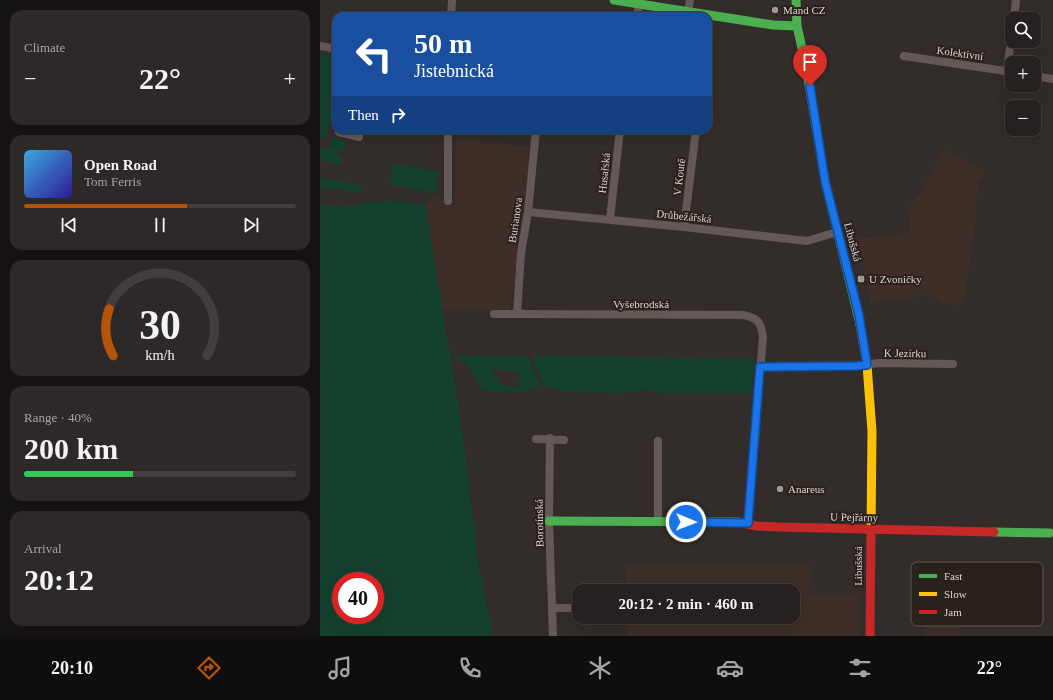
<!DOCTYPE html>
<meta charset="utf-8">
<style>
body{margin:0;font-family:"Times New Roman",serif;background:#2e2929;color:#f1f3f6;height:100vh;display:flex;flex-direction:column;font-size:15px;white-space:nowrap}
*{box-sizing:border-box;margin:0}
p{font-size:13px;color:#a4a3a5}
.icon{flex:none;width:22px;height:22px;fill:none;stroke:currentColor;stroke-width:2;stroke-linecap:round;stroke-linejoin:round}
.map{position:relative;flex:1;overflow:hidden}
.details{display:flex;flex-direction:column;gap:10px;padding:10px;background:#151212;width:320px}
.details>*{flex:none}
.banner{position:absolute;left:12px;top:12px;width:380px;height:122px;border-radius:12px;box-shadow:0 4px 16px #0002,0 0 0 1px #423e3e;background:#1a4fa0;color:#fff;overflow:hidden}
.buttons{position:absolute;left:685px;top:12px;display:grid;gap:8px}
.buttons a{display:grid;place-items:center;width:36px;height:36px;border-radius:8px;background:#262120;box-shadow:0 4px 16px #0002,0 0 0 1px #423e3e;font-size:20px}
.speed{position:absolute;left:12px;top:572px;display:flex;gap:8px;font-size:20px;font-weight:700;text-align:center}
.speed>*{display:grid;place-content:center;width:52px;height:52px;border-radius:50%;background:#262120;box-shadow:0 4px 16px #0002,0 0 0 1px #423e3e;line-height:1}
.speed .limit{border:6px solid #d22;background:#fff;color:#111}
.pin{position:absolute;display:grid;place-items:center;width:34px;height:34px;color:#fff;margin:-41px -17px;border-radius:50% 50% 50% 0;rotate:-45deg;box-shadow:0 0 4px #0007}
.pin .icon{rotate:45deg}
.me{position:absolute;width:44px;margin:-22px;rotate:91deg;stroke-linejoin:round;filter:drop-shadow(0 0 3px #0008)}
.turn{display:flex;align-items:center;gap:14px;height:84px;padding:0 16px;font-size:18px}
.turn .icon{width:52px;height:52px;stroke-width:2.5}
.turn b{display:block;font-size:28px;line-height:34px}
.then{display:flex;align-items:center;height:38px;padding:0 16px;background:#0003;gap:8px;font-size:15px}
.big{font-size:30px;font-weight:800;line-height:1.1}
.details .tile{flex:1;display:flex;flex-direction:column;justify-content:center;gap:6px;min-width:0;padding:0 14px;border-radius:12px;background:#2e2929}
.details .dial{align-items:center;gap:0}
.dial svg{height:104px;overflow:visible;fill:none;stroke:#423e3e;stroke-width:7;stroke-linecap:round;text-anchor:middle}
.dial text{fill:#f1f3f6;stroke:none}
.song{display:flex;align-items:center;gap:12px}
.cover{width:48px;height:48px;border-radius:6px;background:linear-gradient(135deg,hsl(200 70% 55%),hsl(250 70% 35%))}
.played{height:4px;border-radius:2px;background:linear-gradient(90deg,#b45309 60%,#423e3e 60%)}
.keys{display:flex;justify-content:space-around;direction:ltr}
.heat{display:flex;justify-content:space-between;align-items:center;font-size:22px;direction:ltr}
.charge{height:6px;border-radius:3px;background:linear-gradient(90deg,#34c759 40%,#423e3e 0)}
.trip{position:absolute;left:252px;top:584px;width:228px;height:40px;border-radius:12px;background:#262120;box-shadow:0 4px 16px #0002,0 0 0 1px #423e3e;font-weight:800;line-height:40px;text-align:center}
.dock{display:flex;height:64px;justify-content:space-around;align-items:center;background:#0f0d0d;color:#a4a3a5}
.dock .icon{width:28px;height:28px}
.dock .on{color:#b45309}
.dock b{font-size:18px;color:#f1f3f6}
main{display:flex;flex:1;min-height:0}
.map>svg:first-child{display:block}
</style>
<main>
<section class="details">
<div class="tile"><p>Climate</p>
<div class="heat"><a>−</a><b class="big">22°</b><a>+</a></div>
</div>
<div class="tile">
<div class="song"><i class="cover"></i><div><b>Open Road</b><p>Tom Ferris</p></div></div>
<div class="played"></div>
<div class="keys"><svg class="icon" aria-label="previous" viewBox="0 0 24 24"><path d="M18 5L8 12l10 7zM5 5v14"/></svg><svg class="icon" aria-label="pause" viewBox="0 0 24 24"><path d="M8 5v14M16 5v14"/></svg><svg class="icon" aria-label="next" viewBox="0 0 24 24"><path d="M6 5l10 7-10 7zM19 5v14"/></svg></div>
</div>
<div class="tile dial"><svg viewBox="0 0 100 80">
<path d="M14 69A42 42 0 1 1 86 69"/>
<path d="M14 69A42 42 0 0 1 11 33" stroke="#b45309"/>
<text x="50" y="56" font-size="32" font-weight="700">30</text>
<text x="50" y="72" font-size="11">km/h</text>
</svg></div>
<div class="tile"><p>Range · 40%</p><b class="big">200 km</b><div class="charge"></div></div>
<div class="tile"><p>Arrival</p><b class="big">20:12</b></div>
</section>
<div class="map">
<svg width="733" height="636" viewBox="0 0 733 636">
<rect width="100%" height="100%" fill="#322c2a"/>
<path fill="#3d2f27" d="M 136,139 L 210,147 L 203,217 L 190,310 L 122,309 L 105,204 L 119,196 L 135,207 Z
M 624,149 L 665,171 L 663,178 L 658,179 L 655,226 L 644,305 L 624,304 L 610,295 L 550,302 L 537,239 L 571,236 L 590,231 L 588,209 L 601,192 Z
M 384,564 L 489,565 L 489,594 L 536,594 L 540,593 L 541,636 L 308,636 L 307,617 L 473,617 L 473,591 L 306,591 L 305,565 Z
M 606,577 L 640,578 L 640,636 L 605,636 Z"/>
<path fill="#13412e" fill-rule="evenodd" d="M 0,53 L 16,56 L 16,90 L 7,136 L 0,138 L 0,123 L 2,115 L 0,114 Z
M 12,137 L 26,140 L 24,150 L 18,149 L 17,155 L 23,156 L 21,164 L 5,162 L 5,160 L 0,160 L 0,147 L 10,149 Z
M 74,164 L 119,172 L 115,193 L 70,185 Z
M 0,177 L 41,185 L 42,192 L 0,188 Z
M 70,201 L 105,204 L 142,429 L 158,561 L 173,636 L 0,636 L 0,205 L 23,207 L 43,203 ZM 21,581 L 55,581 L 55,615 L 21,615 Z
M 135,356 L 208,357 L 220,386 L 201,392 L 162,391 C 155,377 151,362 134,358 ZM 173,369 L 200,372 L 198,387 L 182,385 L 173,373 Z
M 212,356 L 434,359 L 431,393 L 340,393 L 323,390 L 304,393 L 247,392 L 224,386 Z"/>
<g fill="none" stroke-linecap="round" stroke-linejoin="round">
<path stroke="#655859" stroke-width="8" d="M 368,12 L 370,0
M 131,16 L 132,0
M 317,16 L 319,4
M 694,19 L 696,0
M 0,46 L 16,49
M 584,56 L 692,72
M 687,71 L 692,32
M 714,76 L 733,79
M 20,130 L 19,132 L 39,137
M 128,201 L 128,130
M 208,212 L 364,227 L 487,241 L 517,232
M 290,219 L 300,130
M 364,227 L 376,130
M 174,314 L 423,315 C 438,318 441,322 443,337 L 428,523
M 197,314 L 201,253 L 208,212 L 216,130
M 440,367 L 535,366 L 559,363 L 633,364
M 230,438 L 229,521 L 233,636
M 216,439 L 244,440
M 338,521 L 338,441
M 232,608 L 259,608"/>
<path stroke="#4caf50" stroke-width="9" d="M 294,0 L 453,25 L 477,26
M 476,0 L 477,26 L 486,66 L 505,181 L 540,324
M 229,521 L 418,522
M 674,532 L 730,533"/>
<path stroke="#ffc107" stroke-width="9" d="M 540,324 L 547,365 L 552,431 L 551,532"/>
<path stroke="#c62828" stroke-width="9" d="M 418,522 L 437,526 L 458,527 L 674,532
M 550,636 L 551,532"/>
</g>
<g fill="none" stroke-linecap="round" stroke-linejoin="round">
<defs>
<path id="route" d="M 366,522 L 428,523 L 440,367 L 535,366 L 547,365 L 539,315 L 505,181 L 490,86"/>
</defs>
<use href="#route" stroke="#114b97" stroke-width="10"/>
<use href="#route" stroke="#1a73e8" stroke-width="7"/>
</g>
<g fill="#a09a97" stroke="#2b211c" stroke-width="1.5">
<circle cx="455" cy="10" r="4"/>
<rect x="537" y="275" width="8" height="8" rx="2"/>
<circle cx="460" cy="489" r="4"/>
</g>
<g text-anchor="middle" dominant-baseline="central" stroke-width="4" stroke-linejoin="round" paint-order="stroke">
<g font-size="11" fill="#dcd6d2" stroke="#2b211c" text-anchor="start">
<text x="463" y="10">Mand CZ</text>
<text x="549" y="279">U Zvoničky</text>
<text x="468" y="489">Anareus</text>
</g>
<g font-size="11" fill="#dcd6d2" stroke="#2b211c">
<text transform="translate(640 53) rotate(8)">Kolektivní</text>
<text transform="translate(284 173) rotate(-84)">Husařská</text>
<text transform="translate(359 177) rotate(-83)">V Koutě</text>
<text transform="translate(364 216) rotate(6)">Drůbežářská</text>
<text transform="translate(195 220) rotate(-82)">Burianova</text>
<text transform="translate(533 242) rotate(75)">Libušská</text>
<text x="321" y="304">Vyšebrodská</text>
<text transform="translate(585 353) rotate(1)">K Jezírku</text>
<text transform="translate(534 517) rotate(1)">U Pejřárny</text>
<text transform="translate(219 523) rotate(-91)">Borotínská</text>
<text transform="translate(538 566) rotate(-90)">Libušská</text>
</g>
</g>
<rect x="591" y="562" width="132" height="64" rx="6" fill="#2b211c" stroke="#605753" stroke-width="1"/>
<rect x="599" y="574" width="18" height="4" fill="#4caf50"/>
<rect x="599" y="592" width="18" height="4" fill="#ffc107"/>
<rect x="599" y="610" width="18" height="4" fill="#c62828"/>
<g font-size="11" fill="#dcd6d2">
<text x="624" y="580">Fast</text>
<text x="624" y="598">Slow</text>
<text x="624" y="616">Jam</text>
</g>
</svg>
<div class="buttons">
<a><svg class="icon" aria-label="search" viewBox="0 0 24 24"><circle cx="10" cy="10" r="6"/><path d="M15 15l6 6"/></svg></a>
<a>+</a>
<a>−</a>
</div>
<div class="speed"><div class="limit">40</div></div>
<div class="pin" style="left:490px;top:86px;background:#d93025"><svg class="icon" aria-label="arrive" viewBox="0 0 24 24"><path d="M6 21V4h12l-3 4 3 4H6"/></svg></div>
<svg class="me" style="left:366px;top:522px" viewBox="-20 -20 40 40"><circle r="17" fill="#1a73e8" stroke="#fff" stroke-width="3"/><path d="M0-11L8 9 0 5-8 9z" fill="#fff"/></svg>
<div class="trip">20:12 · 2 min · 460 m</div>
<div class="banner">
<div class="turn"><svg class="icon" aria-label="left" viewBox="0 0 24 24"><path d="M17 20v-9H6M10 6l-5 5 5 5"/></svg><div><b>50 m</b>Jistebnická</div></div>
<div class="then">Then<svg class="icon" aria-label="right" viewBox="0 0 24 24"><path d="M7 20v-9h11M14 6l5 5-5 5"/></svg></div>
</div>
</div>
</main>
<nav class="dock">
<b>20:10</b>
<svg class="icon on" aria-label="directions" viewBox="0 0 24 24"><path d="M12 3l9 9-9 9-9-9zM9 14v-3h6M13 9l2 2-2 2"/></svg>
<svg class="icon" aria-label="music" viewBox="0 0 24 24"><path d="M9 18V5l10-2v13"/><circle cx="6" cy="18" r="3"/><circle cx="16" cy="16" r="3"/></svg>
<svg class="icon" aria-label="phone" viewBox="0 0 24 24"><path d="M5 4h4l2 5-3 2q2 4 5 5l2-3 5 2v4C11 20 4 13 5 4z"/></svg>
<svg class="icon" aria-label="climate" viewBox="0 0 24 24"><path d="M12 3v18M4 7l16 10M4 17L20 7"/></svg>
<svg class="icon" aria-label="car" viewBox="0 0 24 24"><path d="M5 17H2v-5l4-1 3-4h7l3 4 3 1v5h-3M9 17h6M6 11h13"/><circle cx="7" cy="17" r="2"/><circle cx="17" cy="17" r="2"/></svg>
<svg class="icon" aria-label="filters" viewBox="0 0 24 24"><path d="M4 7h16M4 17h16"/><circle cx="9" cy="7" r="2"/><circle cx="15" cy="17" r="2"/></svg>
<b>22°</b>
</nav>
